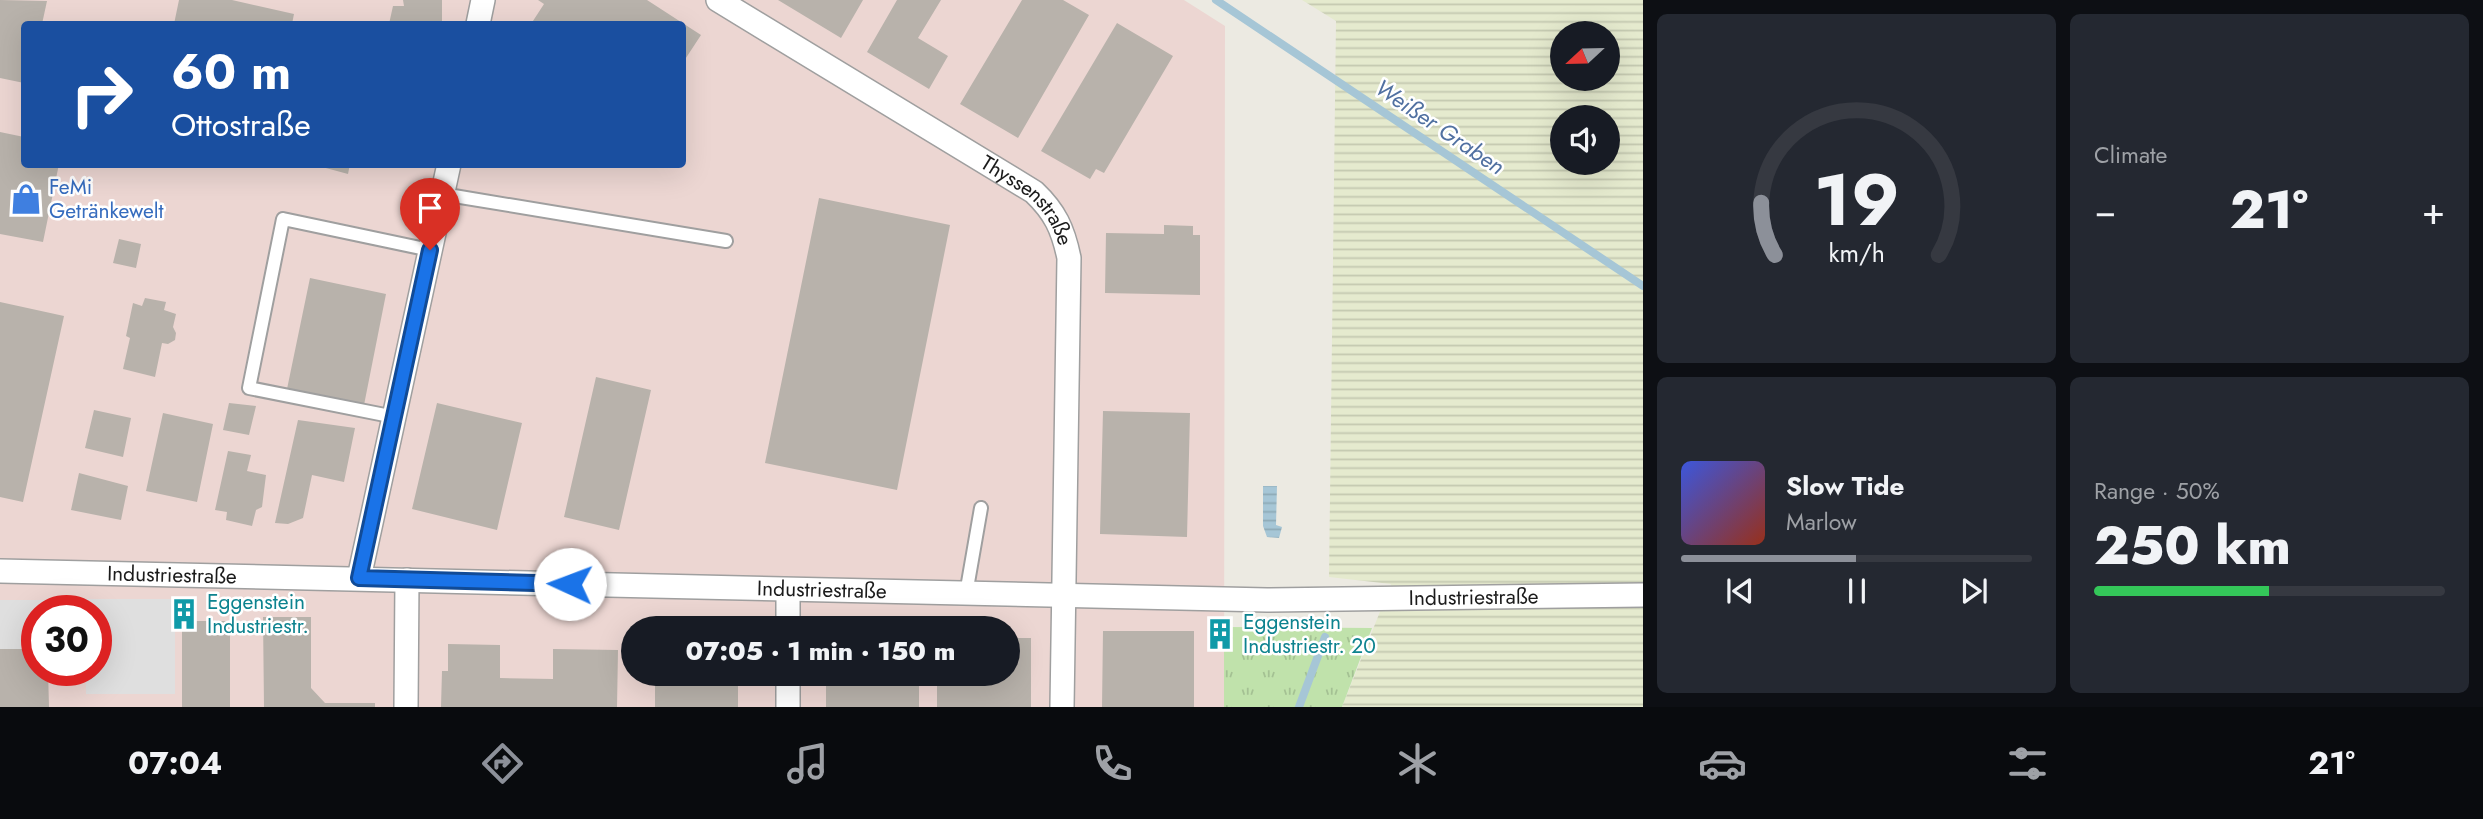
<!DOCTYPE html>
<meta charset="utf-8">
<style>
body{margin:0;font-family:Jost,sans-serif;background:#242831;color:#f1f3f6;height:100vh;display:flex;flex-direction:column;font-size:26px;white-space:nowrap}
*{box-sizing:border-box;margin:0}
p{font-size:23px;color:#9ea1a6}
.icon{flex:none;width:38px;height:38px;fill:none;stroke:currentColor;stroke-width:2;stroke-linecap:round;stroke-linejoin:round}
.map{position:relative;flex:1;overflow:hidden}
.side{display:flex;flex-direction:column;gap:14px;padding:14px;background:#0d0f14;width:840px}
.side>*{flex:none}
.hud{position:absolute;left:21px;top:21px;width:665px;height:147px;border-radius:7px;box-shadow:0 7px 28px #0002;background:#1a4fa0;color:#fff;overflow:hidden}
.needle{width:46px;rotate:248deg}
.fabs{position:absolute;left:1550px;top:21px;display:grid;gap:14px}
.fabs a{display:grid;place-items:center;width:70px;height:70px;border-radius:50%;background:#171b24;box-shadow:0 7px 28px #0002;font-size:35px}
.speed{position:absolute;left:21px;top:595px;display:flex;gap:14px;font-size:35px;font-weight:700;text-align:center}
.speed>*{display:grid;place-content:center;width:91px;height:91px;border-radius:50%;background:#171b24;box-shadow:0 7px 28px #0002;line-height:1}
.speed .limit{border:10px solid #d22;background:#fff;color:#111}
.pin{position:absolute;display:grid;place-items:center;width:60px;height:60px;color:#fff;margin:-72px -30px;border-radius:50% 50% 50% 0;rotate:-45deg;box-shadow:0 0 7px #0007}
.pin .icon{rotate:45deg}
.me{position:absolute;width:77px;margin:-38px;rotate:272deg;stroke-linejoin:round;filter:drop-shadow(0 0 5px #0008)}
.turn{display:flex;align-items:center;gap:24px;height:147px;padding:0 35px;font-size:32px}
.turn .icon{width:91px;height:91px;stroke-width:2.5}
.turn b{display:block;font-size:49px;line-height:60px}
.big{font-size:52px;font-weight:800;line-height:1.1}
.side .card{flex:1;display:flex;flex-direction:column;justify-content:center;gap:10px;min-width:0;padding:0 24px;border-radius:10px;background:#242831}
.side .dial{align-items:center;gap:0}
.dial svg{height:182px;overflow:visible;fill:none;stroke:#363941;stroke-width:7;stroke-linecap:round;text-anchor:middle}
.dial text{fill:#f1f3f6;stroke:none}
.song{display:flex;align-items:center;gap:21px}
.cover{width:84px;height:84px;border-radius:10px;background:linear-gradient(135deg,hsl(230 70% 55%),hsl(10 70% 35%))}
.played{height:7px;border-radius:4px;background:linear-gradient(90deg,#8c9099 50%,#363941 50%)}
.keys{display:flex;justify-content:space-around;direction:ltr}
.heat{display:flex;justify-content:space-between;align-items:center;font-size:38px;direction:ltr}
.charge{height:10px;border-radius:5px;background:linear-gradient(90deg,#34c759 50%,#363941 0)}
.side .tiles{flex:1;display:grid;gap:14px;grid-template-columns:repeat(2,1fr)}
.trip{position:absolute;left:621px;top:616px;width:399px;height:70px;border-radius:35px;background:#171b24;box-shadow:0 7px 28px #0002;font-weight:800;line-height:70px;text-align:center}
.tabs{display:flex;height:112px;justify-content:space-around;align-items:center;background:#090b0e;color:#9ea1a6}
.tabs .icon{width:49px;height:49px}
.tabs .selected{color:#8c9099}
.tabs b{font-size:32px;color:#f1f3f6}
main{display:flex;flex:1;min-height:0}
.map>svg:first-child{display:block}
</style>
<main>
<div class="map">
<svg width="1643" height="707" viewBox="0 0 1643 707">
<defs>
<pattern id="farmland-rules" width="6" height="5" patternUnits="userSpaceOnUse" patternTransform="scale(1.75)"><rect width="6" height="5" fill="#e5eace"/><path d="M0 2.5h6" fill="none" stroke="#c4c8b0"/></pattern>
<pattern id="grass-tufts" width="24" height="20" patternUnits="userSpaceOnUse" patternTransform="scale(1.75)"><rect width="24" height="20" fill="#c0e2ab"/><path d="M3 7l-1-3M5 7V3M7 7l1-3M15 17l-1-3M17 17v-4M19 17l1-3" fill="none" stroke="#a4c193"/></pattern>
<pattern id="water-rules" width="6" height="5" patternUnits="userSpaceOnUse" patternTransform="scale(1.75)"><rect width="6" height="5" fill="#a6c6d6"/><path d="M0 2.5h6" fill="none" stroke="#8eaab7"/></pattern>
</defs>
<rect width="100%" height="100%" fill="#eceae2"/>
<path fill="#ecd6d2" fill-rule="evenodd" d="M 0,0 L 1184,0 L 1225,26 L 1224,707 L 0,707 ZM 24,24 L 682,24 L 682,164 L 24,164 ZM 37,611 L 96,611 L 96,670 L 37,670 ZM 634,628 L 1008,628 L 1008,674 L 634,674 Z"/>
<path fill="url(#farmland-rules)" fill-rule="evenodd" d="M 1302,0 L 1643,0 L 1643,707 L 1342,707 L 1391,584 L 1329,577 L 1336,21 ZM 1563,33 L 1608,33 L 1608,79 L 1563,79 ZM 1563,117 L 1608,117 L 1608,163 L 1563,163 Z"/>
<path fill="url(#grass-tufts)" d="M 1224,627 L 1372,628 L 1342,707 L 1224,707 Z"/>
<path fill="#dfdfdf" d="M 85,599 L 175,599 L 175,694 L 86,694 L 86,670 L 96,670 L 96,611 L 85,611 Z
M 0,600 L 48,600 L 48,611 L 37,611 L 37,649 L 0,649 Z"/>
<path fill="url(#water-rules)" d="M 1263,486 L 1277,486 L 1276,525 L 1282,527 L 1279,538 L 1267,537 L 1263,526 Z"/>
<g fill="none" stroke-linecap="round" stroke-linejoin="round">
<path stroke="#a6c6d6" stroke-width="8" d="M 1216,0 L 1643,286
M 1299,707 L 1325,637"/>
</g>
<path fill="#b8b2ab" d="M 0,0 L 47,1 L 42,24 L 24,24 L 24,83 L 0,78 Z
M 179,0 L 232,0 L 294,14 L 292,24 L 174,24 Z
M 403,0 L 442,0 L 442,22 L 389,24 L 393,6 L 404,6 Z
M 538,0 L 647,0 L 701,35 L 682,64 L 682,24 L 531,24 L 544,4 Z
M 778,0 L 863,0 L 841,38 Z
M 897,0 L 941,0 L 918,38 L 948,56 L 929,89 L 867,52 Z
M 1022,0 L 1063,0 L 1089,15 L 1018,138 L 960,104 Z
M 1117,23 L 1173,56 L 1104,173 L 1096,169 L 1090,179 L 1041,151 Z
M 0,132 L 24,137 L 24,164 L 59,164 L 43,242 L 0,234 Z
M 311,164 L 350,164 L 348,174 Z
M 819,198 L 950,225 L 897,490 L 765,463 Z
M 1164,225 L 1193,226 L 1193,235 L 1200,235 L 1200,295 L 1105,293 L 1106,233 L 1164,234 Z
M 119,239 L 141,244 L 136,268 L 113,263 Z
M 310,278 L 386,294 L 364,405 L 287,389 Z
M 145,298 L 166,302 L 164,310 L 176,314 L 173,327 L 176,333 L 175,340 L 168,344 L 162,343 L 155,377 L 123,369 L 130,338 L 126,336 L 133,303 L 142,306 Z
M 0,302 L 64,316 L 23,502 L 0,497 Z
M 596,377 L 651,390 L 619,530 L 564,517 Z
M 229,403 L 256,406 L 249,435 L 223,430 Z
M 437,403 L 522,423 L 497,530 L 412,509 Z
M 94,410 L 131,418 L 123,457 L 85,448 Z
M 1103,411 L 1190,413 L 1187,537 L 1100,534 Z
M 163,413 L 213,424 L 197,502 L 146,491 Z
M 298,420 L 355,428 L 344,482 L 312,475 L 303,518 L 288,524 L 275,523 Z
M 228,451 L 251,455 L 247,471 L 266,475 L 262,507 L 256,510 L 252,526 L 226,520 L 227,512 L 215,510 Z
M 79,473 L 128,486 L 121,520 L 71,510 Z
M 263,617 L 311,617 L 311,688 L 325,703 L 375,703 L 375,707 L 264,707 Z
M 182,621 L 230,621 L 230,707 L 182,707 Z
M 656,624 L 738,624 L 738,628 L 656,628 Z
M 1103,631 L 1194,631 L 1194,707 L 1102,707 Z
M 1008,638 L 1031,638 L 1031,707 L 937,707 L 937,674 L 1008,674 Z
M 448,644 L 500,645 L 500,678 L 553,679 L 553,649 L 618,650 L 617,707 L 441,707 L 442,671 L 448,671 Z
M 0,649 L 37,649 L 37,670 L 48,670 L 49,707 L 0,707 Z
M 655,674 L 738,674 L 738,707 L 655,707 Z
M 826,674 L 919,674 L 919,707 L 826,707 Z"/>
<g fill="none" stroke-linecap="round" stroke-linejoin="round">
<defs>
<path id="lane" d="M 442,194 L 726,241
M 395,417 L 249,388 L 283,219 L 430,250
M 966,594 L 981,508"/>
<g id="street">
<path id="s1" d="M 718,0 L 1034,192 C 1055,212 1063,229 1069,258 L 1062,707"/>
<path d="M 478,24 L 483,0"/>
<path id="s2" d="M 0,571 L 1267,600 L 1643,595"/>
<path d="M 359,578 L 449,164"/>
<path d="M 788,628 L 788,591"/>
<path d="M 406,707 L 407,580"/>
<path d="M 788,707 L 788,674"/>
</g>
</defs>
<use href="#lane" stroke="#9f9f9f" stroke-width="16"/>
<use href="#street" stroke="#9f9f9f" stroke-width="26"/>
<use href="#lane" stroke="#fff" stroke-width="12"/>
<use href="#street" stroke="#fff" stroke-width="23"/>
</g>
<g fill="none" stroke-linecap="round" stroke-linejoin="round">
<defs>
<path id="route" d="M 430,250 L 359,578 L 570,584"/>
</defs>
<use href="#route" stroke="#114b97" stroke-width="18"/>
<use href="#route" stroke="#1a73e8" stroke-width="12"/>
</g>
<defs>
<symbol id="shop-bare" viewBox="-9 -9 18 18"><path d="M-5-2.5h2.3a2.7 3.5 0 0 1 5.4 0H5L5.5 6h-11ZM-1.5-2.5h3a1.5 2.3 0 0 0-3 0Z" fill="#3f7fe0" stroke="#fff" stroke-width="2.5" paint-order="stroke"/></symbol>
<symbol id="building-bare" viewBox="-9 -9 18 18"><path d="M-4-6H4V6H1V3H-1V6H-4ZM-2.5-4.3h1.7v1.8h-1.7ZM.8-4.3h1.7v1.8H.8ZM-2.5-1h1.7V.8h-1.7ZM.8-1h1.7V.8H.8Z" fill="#0f9aa8" stroke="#fff" stroke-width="2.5" paint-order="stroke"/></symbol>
</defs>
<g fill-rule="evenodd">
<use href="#shop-bare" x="4" y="177" width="44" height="44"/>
<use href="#building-bare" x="162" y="592" width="44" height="44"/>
<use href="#building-bare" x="1198" y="612" width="44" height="44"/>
</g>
<g text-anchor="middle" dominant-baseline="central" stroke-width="5" stroke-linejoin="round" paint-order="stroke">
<g font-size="21" fill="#366cbe" stroke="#fff" text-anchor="start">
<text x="49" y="187">FeMi<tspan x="49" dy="24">Getränkewelt</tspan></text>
</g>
<g font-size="21" fill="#1b1b1b" stroke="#fff">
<text stroke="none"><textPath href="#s1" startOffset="371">Thyssenstraße</textPath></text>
<text stroke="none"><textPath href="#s2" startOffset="172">Industriestraße</textPath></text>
<text stroke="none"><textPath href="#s2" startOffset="822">Industriestraße</textPath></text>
<text stroke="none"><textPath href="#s2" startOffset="1474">Industriestraße</textPath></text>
</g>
<g font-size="21" fill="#0d838f" stroke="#fff" text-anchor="start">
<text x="207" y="602">Eggenstein<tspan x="207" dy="24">Industriestr.</tspan></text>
<text x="1243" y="622">Eggenstein<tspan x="1243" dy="24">Industriestr. 20</tspan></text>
</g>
<g font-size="23" font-style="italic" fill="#5171a1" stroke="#fff">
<text transform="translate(1440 127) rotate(34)">Weißer Graben</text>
</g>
</g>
</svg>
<div class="fabs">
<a><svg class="needle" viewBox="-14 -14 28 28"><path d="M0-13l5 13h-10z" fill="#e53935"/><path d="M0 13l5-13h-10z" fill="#9ea1a6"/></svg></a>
<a><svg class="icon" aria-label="sound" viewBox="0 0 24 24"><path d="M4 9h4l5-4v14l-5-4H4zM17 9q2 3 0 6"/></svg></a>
</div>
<div class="speed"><div class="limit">30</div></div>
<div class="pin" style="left:430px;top:250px;background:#d93025"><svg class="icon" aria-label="arrive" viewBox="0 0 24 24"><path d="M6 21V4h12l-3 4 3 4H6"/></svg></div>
<svg class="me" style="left:570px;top:584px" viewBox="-20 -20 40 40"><circle r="19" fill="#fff"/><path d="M0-13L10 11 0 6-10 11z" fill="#1a73e8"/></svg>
<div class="trip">07:05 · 1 min · 150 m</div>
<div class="hud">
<div class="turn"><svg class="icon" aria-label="right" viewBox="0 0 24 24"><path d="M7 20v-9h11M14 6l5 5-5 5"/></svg><div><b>60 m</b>Ottostraße</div></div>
</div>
</div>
<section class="side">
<div class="tiles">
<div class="card dial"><svg viewBox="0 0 100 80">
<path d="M14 69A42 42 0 1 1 86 69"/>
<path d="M14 69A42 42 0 0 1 8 46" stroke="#8c9099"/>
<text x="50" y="56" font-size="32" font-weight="700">19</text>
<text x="50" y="72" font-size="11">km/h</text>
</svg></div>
<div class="card"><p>Climate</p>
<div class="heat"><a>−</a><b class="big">21°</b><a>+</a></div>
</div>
<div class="card">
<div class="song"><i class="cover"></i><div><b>Slow Tide</b><p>Marlow</p></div></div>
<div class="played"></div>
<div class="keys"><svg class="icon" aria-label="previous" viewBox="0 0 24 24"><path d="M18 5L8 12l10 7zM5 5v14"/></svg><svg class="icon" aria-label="pause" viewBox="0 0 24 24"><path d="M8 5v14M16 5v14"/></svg><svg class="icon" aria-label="next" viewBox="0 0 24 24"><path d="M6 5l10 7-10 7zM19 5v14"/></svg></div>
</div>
<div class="card"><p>Range · 50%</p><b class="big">250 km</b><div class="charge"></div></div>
</div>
</section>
</main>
<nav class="tabs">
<b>07:04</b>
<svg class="icon selected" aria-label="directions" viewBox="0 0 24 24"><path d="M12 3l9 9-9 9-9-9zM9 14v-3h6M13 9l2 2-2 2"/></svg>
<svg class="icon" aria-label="music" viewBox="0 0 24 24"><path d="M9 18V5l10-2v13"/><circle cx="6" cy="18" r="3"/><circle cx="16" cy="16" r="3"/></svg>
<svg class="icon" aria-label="phone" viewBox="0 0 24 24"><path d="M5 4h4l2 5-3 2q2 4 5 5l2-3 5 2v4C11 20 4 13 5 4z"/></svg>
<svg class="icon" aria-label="climate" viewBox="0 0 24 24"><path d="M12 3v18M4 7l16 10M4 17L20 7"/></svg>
<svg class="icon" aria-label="car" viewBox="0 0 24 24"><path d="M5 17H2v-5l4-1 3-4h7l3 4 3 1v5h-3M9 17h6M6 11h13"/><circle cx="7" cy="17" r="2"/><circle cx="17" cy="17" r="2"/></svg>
<svg class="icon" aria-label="filters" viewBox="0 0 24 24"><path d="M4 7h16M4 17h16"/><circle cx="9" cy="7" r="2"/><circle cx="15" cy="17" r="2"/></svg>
<b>21°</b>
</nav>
